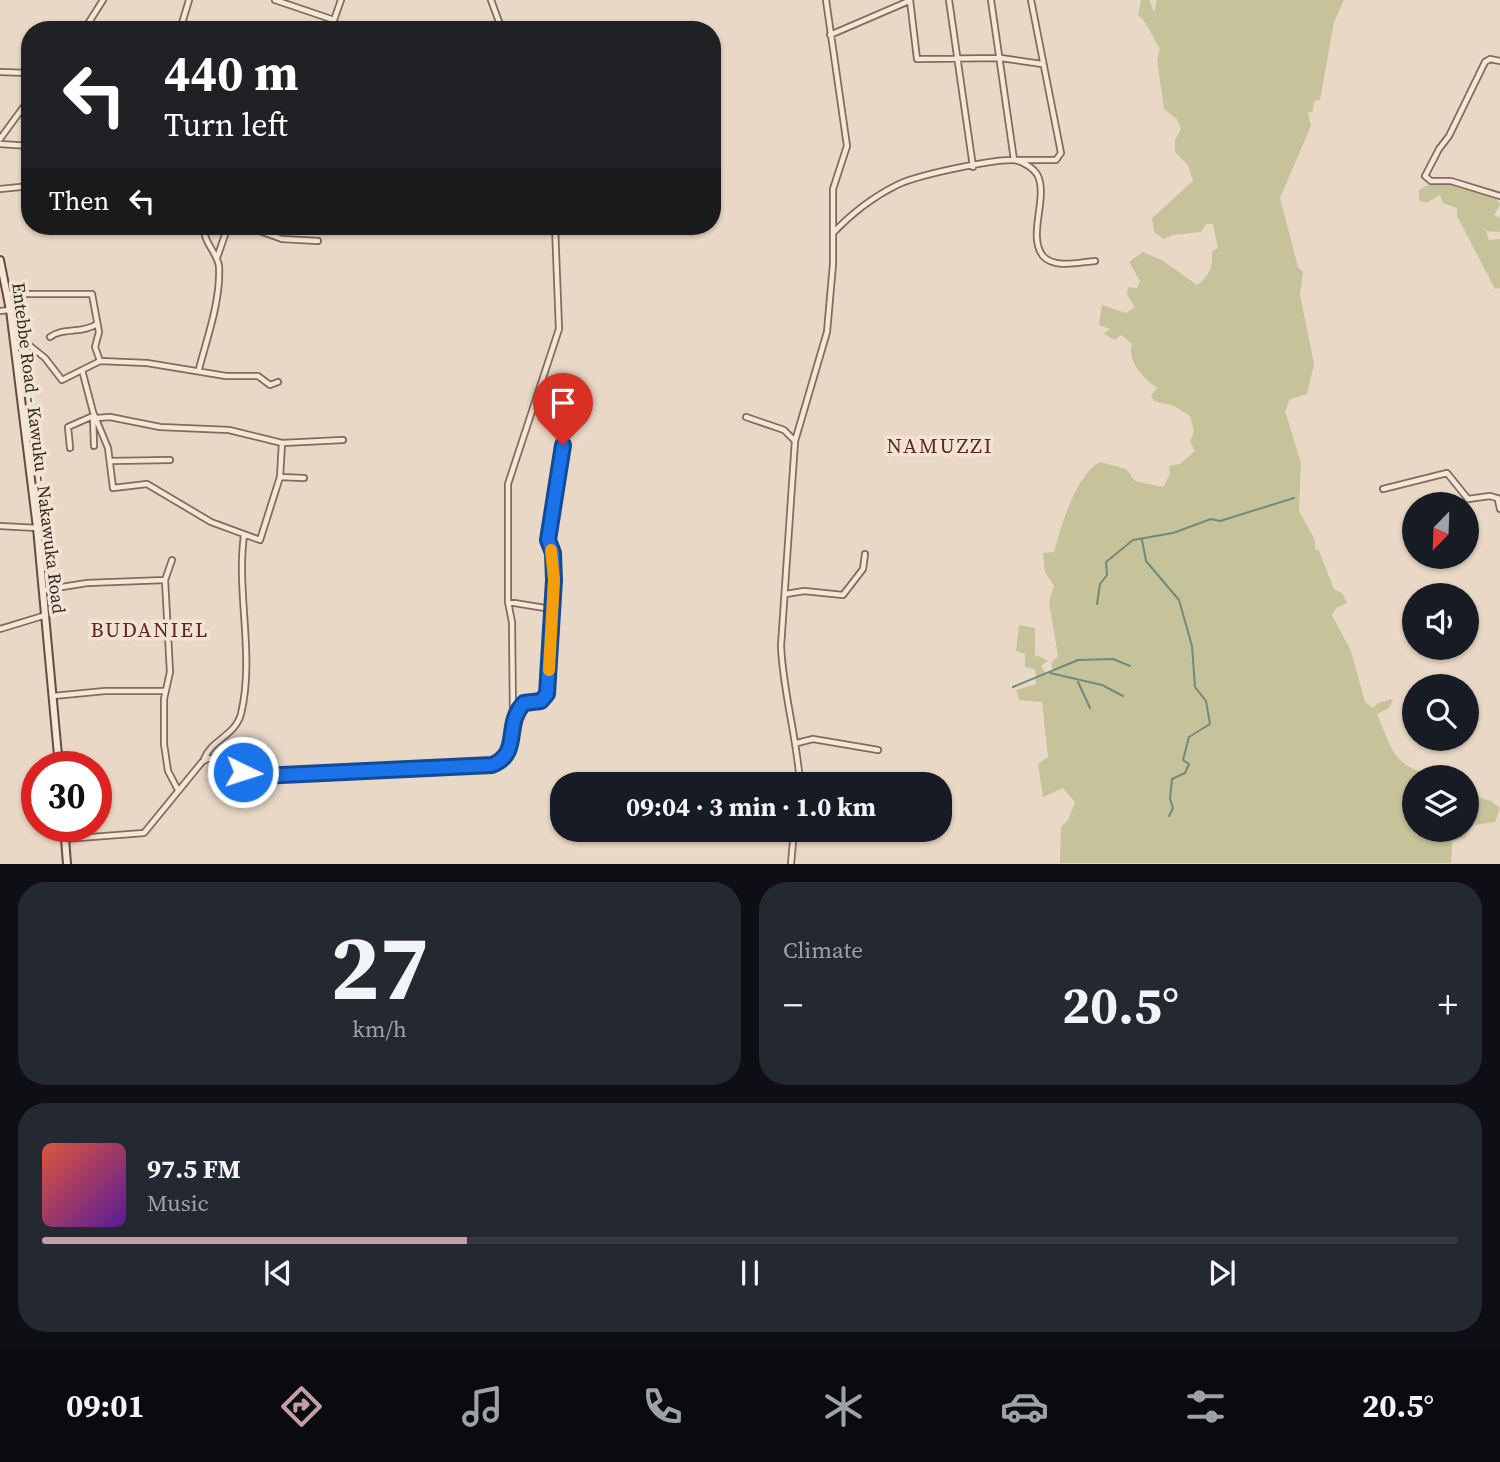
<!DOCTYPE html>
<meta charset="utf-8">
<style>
body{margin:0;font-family:"Source Serif 4",serif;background:#242831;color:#f1f3f6;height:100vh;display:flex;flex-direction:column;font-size:26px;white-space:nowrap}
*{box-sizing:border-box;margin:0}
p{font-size:23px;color:#9ea1a6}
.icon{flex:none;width:38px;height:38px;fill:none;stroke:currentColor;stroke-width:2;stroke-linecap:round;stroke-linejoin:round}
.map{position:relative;height:864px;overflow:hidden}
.side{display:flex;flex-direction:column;gap:18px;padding:18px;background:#0d0f14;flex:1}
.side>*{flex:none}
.guide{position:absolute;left:21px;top:21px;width:700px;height:214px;border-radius:28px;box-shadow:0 2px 5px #0004;background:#202124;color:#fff;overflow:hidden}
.needle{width:46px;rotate:203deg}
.controls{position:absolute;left:1402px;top:492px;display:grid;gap:14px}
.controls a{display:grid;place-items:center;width:77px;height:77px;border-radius:50%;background:#171b24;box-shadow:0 2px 5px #0004;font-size:35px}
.speed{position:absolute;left:21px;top:751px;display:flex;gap:14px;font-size:35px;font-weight:700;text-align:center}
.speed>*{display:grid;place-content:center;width:91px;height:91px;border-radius:50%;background:#171b24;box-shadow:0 2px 5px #0004;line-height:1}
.speed .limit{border:10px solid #d22;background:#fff;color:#111}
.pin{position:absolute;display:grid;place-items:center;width:60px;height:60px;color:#fff;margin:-72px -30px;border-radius:50% 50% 50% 0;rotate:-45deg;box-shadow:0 0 7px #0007}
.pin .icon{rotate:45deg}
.me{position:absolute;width:77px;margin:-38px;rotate:94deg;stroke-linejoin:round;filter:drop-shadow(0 0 5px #0008)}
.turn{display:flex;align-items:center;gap:24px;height:147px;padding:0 28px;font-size:32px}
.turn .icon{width:91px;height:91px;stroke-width:2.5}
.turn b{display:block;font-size:49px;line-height:60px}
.then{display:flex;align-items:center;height:66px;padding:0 28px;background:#0003;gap:14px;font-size:26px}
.big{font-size:52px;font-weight:700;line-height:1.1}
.side .card{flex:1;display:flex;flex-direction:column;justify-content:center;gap:10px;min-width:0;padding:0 24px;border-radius:28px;background:#242831}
.side .dial{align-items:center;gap:0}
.dial b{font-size:91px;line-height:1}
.song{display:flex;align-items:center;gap:21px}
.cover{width:84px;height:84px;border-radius:10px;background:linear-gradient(135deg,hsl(10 70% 55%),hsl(270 70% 35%))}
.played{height:7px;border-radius:4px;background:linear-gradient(90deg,#c49da6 30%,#363941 30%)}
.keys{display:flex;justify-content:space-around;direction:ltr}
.heat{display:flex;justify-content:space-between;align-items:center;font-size:38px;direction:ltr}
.side .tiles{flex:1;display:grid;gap:18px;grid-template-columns:1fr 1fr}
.card:last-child{grid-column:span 2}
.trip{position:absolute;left:550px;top:772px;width:402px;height:70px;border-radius:28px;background:#171b24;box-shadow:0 2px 5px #0004;font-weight:700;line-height:70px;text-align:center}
.tab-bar{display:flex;height:112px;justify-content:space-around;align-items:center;background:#090b0e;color:#9ea1a6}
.tab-bar .icon{width:49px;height:49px}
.tab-bar .on{color:#c49da6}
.tab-bar b{font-size:32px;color:#f1f3f6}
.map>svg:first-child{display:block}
</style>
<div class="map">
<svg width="1500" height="864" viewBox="0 0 1500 864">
<rect width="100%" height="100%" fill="#e9d8c6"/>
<path fill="#c6c39b" d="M 1141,0 L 1149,0 L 1154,12 L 1157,0 L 1344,0 L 1334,22 L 1320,100 L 1314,101 L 1313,111 L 1308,113 L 1311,126 L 1280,198 L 1298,267 L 1303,272 L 1300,295 L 1314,364 L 1307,394 L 1290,399 L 1285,411 L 1301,463 L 1299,511 L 1315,540 L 1315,549 L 1319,551 L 1334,589 L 1342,593 L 1347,603 L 1336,608 L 1332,615 L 1351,651 L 1365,702 L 1373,708 L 1378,703 L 1393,699 L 1389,708 L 1377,714 C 1393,751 1392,765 1435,777 L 1414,777 L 1414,830 L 1466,830 L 1467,793 L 1491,801 L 1500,808 L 1495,822 L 1474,825 L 1465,837 L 1452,842 L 1451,863 L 1060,863 L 1061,827 L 1068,820 L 1075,802 L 1063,788 L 1043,797 L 1038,764 L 1048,757 L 1042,702 L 1019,700 L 1016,690 L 1036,684 L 1035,669 L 1025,667 L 1025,654 L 1016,651 L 1019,625 L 1035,628 L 1035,658 L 1037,655 L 1048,661 L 1041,666 L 1047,675 L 1053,672 L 1051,663 L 1058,656 L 1049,602 L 1054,586 L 1045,572 L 1043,553 L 1054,552 C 1061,526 1076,475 1100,462 L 1126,469 L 1135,481 L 1163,487 L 1170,474 L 1169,466 L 1180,464 L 1195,451 L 1190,442 L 1194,431 L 1190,416 L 1174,406 L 1154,401 L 1151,396 L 1157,388 C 1143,378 1127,362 1132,344 L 1121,335 L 1115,340 L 1104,334 L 1110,329 L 1099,325 L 1102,305 L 1126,313 L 1135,307 L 1127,295 L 1128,287 L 1137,288 L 1140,281 L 1129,262 L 1143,252 L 1163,261 L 1197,285 C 1210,276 1213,266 1212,251 L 1218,248 L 1213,224 L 1206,224 L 1201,232 L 1172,235 L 1164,239 L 1154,232 L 1152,218 L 1193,181 L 1188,165 L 1175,152 L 1175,140 L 1181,129 L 1177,119 L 1164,109 L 1157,60 L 1160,49 C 1153,39 1148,22 1138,15 Z
M 1431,183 L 1448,183 L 1495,196 L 1500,205 L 1494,215 L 1500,218 L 1500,232 L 1486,231 L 1489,240 L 1500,239 L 1500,288 L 1495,289 L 1457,216 L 1457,208 L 1443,203 L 1440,195 L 1426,203 L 1419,200 L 1419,190 Z"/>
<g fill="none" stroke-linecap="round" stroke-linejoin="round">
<path stroke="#6f8b7e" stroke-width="2" d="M 1142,540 L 1146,561 L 1179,600 L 1192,646 L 1195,687 L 1206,701 L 1210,724 L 1189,737 L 1183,760 L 1189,764 L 1185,773 L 1172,779 L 1170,799 L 1173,808 L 1169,816
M 1097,604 L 1100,584 L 1107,575 L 1106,562 L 1133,540 L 1173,533 L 1211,519 L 1220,521 L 1294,498
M 1050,673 L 1102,685 L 1123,696
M 1078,682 L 1090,708
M 1013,687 L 1078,660 L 1113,659 L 1130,666"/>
<defs>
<path id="minor" d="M 275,0 L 334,20 L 341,0
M 491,0 L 502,30
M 910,0 L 917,59 L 1001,58 L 1042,64
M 949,0 L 973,167
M 991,0 L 1014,160 L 1056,160 L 1061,153 L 1031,0
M 84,30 L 103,0
M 180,30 L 189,0
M 830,35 L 909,1
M 1500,61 L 1490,59 L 1485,62 L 1449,136 L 1439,149 L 1425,176 L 1431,181 L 1451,181 L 1500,196
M 0,72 L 30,73
M 0,139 L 30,98
M 0,144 L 30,146
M 0,189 L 30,186
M 246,226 L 282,239 L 318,241
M 833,233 C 852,213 871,198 897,185 C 917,175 989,160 1012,160 C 1021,160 1034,168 1038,176 C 1048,199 1027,236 1043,256 C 1054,269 1080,262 1095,261
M 217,258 L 228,226
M 8,294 L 92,294 L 99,332 L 95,347 L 100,361
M 0,311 L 10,310
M 13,332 L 45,358 L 62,380 L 100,361 L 147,363 L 226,376 L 258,376 L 270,385 L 278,382
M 50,337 C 63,327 82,334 97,324
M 199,369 C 207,338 221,300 219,266 C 217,252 201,240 205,226
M 82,370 L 93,412 L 108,448 L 113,488 L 147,484 L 211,522 L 260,540 L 280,477 L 282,443 L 343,440
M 93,416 L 94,446
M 746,417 L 784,430 L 795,441
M 97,418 L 110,417 L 160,427 L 229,430 L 282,443
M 70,448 L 68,427 L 93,416
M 110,461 L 170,460
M 280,477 L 304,478
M 1383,489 L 1447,473 L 1468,499 L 1490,496 L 1500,499
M 1498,500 L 1500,509
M 0,526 L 37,528
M 165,580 L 170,672 L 164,699 L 164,744 L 168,771 L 178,790
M 43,590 L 87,583 L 165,580 L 172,560
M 786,594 L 804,591 L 843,595 L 863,569 L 865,554
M 508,602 L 551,609
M 0,629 L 46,615
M 53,696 L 105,691 L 165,691
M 514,715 L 524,703 L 541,701 L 546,694 L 554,580 L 553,553 L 548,540 L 567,428
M 797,743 L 813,739 L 878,750
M 204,759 C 211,740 235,736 241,714 C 255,655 236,594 244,535
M 800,784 C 797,737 783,693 781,646 L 795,441 L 827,332 L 833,264 L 833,189 L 847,146 L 826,0
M 65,839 L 144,833 L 202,762 L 209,758 L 261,776 L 492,765 L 503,761 L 508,752 L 513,716 L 512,622 L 508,602 L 508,484 L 559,329 L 555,226
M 791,864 L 794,830"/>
<path id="secondary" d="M 0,260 L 10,310 L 37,528 L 59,766
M 64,826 L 67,864"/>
</defs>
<use href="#minor" stroke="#836a5e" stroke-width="8"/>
<use href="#secondary" stroke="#654c41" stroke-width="10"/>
<use href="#minor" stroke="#f5e7d8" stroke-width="4.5"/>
<use href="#secondary" stroke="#f5e7d8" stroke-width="6"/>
</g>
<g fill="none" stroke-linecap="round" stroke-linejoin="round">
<defs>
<path id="route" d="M 243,772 L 261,776 L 492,765 C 522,753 503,725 524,703 L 541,701 L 547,694 L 554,580 L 553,553 L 548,540 L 563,445"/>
</defs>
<use href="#route" stroke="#114b97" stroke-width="18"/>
<use href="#route" stroke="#1a73e8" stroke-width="12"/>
<path stroke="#f59e0b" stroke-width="12" d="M 549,670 L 554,580 L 551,550"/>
</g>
<g text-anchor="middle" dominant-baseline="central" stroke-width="7" stroke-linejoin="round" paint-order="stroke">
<g font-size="18" fill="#352620" stroke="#f2e4d5">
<text transform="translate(39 448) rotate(83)">Entebbe Road - Kawuku - Nakawuka Road</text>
</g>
<g font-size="21" letter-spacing="2" fill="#5d2524" stroke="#f2e4d5">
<text x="940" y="445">NAMUZZI</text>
<text x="150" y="629">BUDANIEL</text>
</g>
</g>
</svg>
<div class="controls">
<a><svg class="needle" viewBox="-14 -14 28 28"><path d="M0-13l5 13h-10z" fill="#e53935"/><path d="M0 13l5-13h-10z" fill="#9ea1a6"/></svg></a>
<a><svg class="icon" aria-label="sound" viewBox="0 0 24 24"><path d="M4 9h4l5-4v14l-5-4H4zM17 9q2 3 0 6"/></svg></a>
<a><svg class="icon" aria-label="search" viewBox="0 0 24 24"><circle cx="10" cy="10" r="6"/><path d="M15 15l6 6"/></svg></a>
<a><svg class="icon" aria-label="layers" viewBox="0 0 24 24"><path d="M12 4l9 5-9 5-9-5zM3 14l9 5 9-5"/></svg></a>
</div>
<div class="speed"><div class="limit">30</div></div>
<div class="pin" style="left:563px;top:445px;background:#d93025"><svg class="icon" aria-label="arrive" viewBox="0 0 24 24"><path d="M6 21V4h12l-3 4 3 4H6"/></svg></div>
<svg class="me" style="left:243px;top:772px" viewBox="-20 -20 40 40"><circle r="17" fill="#1a73e8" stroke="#fff" stroke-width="3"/><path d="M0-11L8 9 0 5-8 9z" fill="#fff"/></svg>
<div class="trip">09:04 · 3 min · 1.0 km</div>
<div class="guide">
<div class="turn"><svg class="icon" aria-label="left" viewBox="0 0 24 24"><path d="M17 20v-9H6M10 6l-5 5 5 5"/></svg><div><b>440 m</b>Turn left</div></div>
<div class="then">Then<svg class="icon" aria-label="left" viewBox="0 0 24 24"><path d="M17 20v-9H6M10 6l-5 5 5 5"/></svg></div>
</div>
</div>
<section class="side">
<div class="tiles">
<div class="card dial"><b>27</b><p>km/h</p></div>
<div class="card"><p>Climate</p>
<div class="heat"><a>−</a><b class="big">20.5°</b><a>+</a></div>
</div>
<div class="card">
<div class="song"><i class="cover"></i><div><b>97.5 FM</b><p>Music</p></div></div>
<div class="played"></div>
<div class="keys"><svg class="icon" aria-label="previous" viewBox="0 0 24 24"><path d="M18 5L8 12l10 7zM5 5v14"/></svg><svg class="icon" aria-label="pause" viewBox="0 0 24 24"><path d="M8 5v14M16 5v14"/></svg><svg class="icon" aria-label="next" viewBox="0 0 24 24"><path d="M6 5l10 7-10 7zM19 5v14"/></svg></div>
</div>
</div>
</section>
<nav class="tab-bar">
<b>09:01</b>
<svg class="icon on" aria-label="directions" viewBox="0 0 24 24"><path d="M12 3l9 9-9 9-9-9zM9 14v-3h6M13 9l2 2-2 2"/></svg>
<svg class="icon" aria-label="music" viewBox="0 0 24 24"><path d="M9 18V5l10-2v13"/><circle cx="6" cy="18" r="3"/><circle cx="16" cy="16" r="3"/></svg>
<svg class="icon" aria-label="phone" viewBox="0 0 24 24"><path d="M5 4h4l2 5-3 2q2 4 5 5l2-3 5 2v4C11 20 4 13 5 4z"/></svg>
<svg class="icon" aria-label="climate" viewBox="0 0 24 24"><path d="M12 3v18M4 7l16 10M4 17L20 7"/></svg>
<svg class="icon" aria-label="car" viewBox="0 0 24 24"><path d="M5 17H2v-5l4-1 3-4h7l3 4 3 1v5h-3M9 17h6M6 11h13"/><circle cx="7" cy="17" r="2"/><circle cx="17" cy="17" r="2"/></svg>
<svg class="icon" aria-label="filters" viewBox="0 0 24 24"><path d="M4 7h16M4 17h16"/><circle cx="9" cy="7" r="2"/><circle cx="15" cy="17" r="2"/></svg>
<b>20.5°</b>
</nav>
